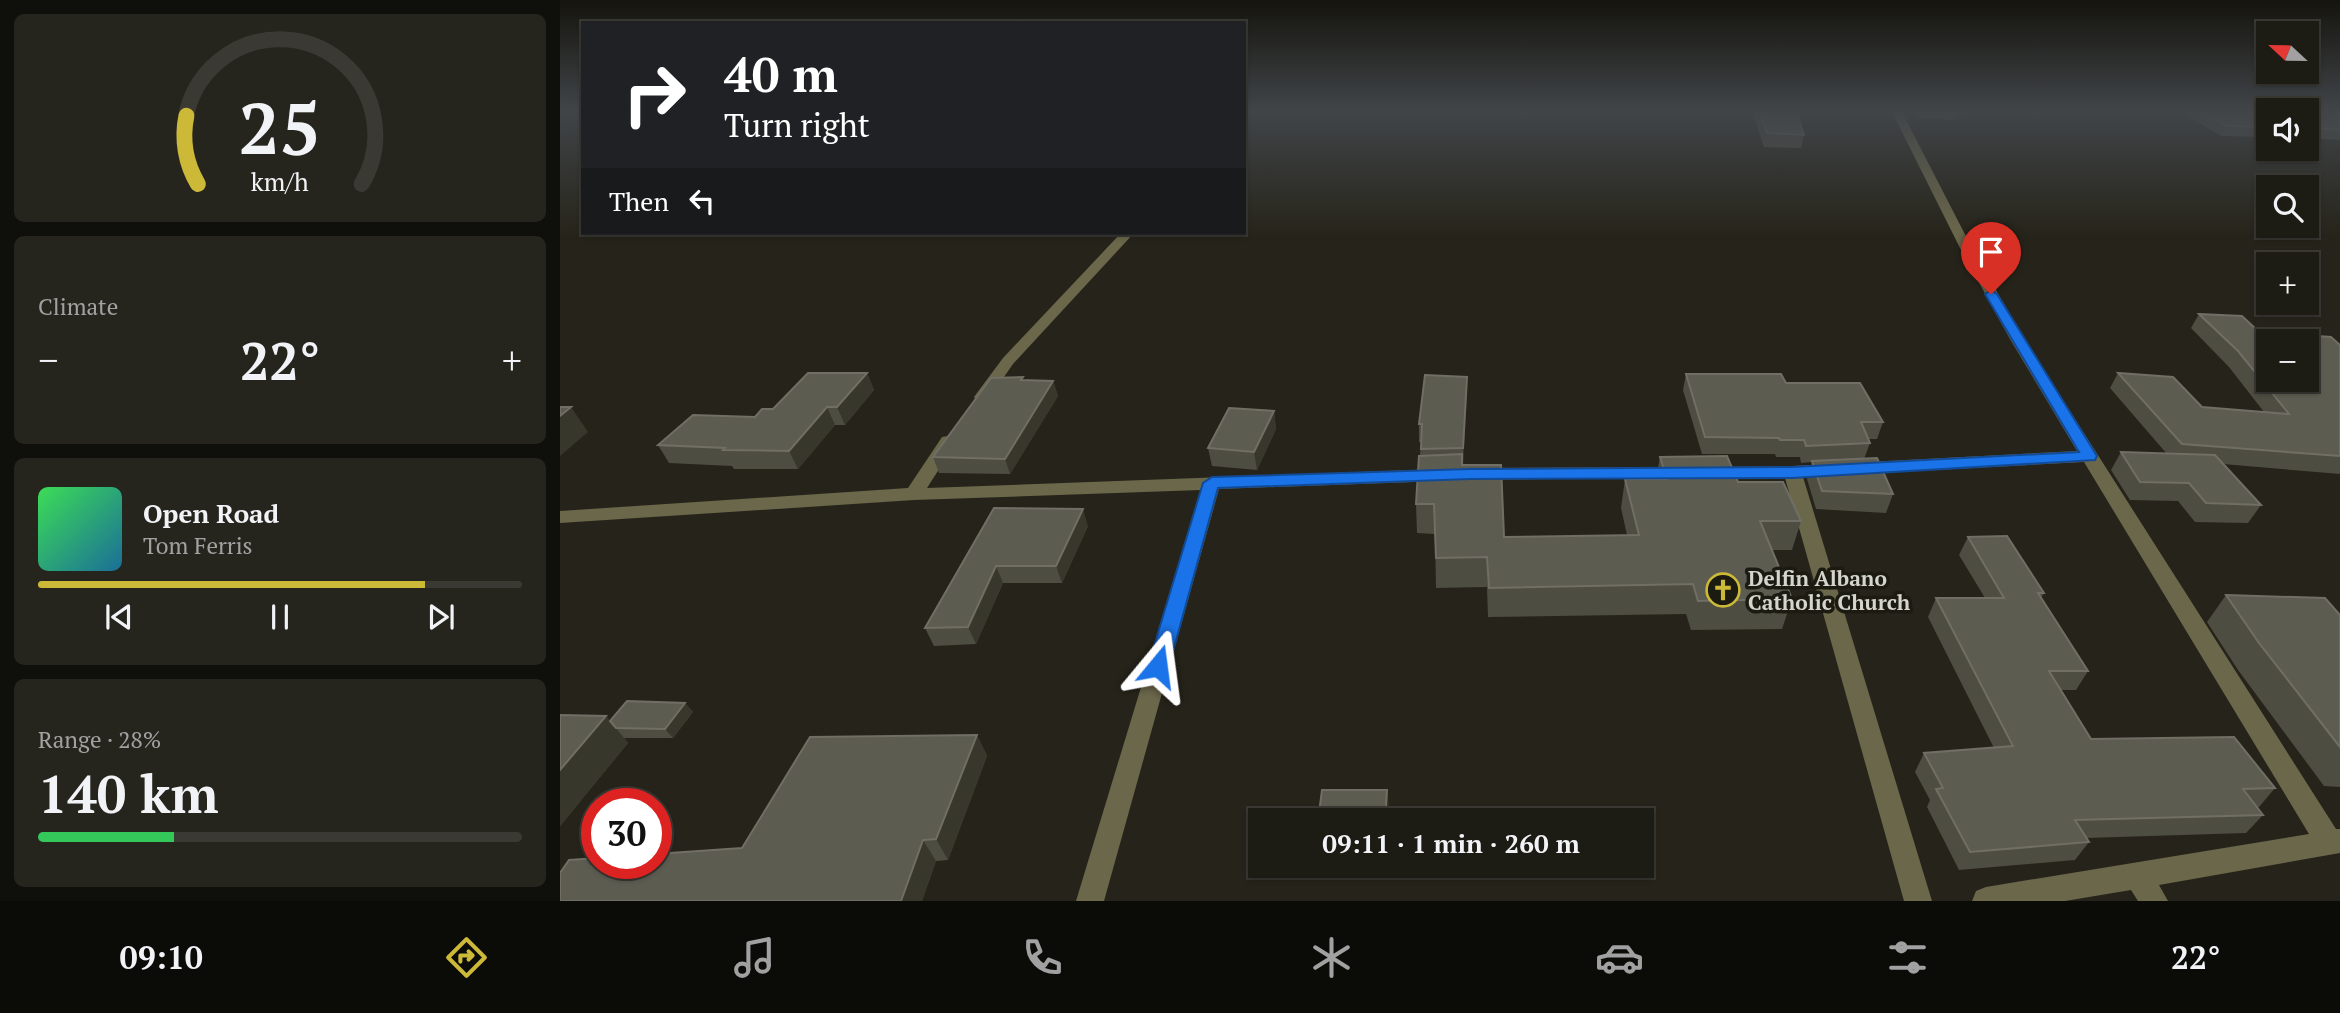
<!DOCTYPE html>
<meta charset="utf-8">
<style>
body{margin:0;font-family:"PT Serif",serif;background:#25241d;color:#f1f3f6;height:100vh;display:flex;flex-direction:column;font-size:26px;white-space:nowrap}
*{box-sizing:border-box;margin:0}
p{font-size:23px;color:#a0a1a0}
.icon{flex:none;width:38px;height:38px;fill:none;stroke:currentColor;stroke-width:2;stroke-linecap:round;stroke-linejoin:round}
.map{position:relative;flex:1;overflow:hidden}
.drawer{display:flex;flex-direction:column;gap:14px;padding:14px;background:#0f0f0b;width:560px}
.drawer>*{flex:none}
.hud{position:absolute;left:21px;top:21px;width:665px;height:214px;border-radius:0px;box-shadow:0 2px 5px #0004,0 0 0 2px #3a3934;background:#202124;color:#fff;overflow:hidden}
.needle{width:46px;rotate:292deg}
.buttons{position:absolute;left:1696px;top:21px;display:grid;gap:14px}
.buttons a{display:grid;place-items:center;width:63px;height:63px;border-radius:0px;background:#1c1b14;box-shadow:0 2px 5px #0004,0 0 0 2px #3a3934;font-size:35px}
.speed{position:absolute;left:21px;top:788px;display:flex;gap:14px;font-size:35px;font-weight:700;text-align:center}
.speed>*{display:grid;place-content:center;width:91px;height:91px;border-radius:50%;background:#1c1b14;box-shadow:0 2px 5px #0004,0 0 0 2px #3a3934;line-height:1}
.speed .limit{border:10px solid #d22;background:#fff;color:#111}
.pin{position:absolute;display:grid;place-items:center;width:60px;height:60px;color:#fff;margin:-72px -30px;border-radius:50% 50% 50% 0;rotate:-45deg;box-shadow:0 0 7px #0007}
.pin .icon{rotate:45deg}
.me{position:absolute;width:77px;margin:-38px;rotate:16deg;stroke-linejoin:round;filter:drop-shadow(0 0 5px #0008)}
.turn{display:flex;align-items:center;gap:24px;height:147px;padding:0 28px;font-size:32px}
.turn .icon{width:91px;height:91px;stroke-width:2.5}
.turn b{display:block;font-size:49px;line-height:60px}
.then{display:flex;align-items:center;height:66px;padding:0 28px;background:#0003;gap:14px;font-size:26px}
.big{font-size:52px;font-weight:700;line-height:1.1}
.drawer .tile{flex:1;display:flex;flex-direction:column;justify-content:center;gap:10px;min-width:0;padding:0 24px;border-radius:10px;background:#25241d}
.drawer .dial{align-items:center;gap:0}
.dial svg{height:182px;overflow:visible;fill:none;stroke:#3a3934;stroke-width:7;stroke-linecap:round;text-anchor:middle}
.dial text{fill:#f1f3f6;stroke:none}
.song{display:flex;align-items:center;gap:21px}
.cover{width:84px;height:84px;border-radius:10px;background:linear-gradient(135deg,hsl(130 70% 55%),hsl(200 70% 35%))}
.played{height:7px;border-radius:4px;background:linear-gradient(90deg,#ccb938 80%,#3a3934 80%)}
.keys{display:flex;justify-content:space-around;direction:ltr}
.heat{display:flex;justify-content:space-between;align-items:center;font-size:38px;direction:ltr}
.charge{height:10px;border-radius:5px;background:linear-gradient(90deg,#34c759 28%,#3a3934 0)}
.trip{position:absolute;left:688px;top:808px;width:406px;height:70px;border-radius:0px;background:#1c1b14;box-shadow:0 2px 5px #0004,0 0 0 2px #3a3934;font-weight:700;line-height:70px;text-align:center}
.menu{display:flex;height:112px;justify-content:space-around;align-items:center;background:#0b0b08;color:#a0a1a0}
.menu .icon{width:49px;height:49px}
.menu .on{color:#ccb938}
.menu b{font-size:32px;color:#f1f3f6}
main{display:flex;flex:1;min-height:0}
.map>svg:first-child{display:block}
</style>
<main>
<section class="drawer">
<div class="tile dial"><svg viewBox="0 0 100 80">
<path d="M14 69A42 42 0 1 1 86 69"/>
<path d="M14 69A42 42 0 0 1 9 39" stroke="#ccb938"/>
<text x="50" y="56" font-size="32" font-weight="700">25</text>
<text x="50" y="72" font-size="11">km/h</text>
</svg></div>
<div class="tile"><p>Climate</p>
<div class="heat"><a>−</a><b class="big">22°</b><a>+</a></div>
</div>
<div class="tile">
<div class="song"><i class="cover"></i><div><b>Open Road</b><p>Tom Ferris</p></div></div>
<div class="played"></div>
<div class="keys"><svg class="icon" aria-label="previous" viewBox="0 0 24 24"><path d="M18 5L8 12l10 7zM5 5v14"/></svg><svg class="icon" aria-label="pause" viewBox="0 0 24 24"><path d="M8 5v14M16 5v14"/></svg><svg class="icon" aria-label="next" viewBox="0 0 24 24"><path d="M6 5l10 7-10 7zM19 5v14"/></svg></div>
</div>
<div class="tile"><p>Range · 28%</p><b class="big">140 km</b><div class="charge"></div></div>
</section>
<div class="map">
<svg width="1780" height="901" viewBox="0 0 1780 901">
<rect width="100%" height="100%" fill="#26241a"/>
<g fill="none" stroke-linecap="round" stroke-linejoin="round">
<path fill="#6b674b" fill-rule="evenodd" d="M 1331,110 L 1341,110 L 1412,248 L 1464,339 L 1776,829 L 1780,829 L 1780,853 L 1599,885 L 1608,901 L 1578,901 L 1571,890 L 1505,901 L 1412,901 L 1416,891 L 1426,887 L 1749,834 L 1524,462 L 1243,477 L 1372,901 L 1344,901 L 1225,478 L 1150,479 L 1141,473 L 1150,467 L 1232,466 L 1517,451 L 1450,339 L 1400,248 Z
M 561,233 L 574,233 L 453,364 L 428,400 L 416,400 L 414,397 L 443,358 Z
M 388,436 L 397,441 L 367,488 L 881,469 L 890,475 L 881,481 L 659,489 L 544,901 L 516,901 L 641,490 L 354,500 L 0,523 L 0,511 L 348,488 L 382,437 Z
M 1119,467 L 1128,473 L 1125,477 L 919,480 L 910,474 L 919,468 Z"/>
</g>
<path fill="#4e4d42" d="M 1192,110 L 1236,110 L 1244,135 L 1241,148 L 1204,147 Z
M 1354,110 L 1403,110 L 1401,116 L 1395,116 L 1394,120 L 1358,118 Z
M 1619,110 L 1780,110 L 1780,140 L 1746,138 L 1746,110 L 1708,110 L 1708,137 L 1661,136 Z
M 1639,314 L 1699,332 L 1780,345 L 1780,474 L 1663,464 L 1701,505 L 1688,523 L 1635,522 L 1618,501 L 1570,500 L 1551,470 L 1561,452 L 1607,454 L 1550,388 L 1558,373 L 1642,407 L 1704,412 L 1669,367 L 1631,328 Z
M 307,373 L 314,390 L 285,425 L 275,425 L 238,469 L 174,469 L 172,466 L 109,463 L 98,445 L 195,417 Z
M 1126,374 L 1226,383 L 1323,422 L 1317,439 L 1308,439 L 1310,443 L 1304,459 L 1333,494 L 1326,513 L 1256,509 L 1247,479 L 1252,462 L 1241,463 L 1240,457 L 1216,457 L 1215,454 L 1142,454 L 1123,390 Z
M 907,377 L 903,465 L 944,537 L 1067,535 L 1061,508 L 1065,479 L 1096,479 L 1100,457 L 1178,482 L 1241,521 L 1232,550 L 1212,550 L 1232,599 L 1222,629 L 1131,630 L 1126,614 L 928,617 L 927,587 L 876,588 L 875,534 L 857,533 L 856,504 L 861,442 L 859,442 L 859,424 Z
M 464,380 L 493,381 L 498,396 L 450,474 L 379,473 L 373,457 Z
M 714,411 L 716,429 L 697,470 L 652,466 L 648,448 Z
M 434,508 L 528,526 L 502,583 L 443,583 L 416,644 L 374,646 L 365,628 Z
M 1408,537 L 1484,593 L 1481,598 L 1528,671 L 1516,690 L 1501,690 L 1531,739 L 1715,788 L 1699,807 L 1696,807 L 1703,815 L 1686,833 L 1526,838 L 1529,842 L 1515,860 L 1399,870 L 1367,807 L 1370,800 L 1355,772 L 1364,753 L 1434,748 L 1368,617 L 1376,598 L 1425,598 L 1399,555 Z
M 1666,595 L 1780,615 L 1780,787 L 1764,786 L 1678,670 L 1647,622 Z
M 67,701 L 125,703 L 133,712 L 113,738 L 64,738 L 68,743 L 0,826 L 0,715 L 46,716 L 50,721 Z
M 417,735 L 427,756 L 388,860 L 376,861 L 362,901 L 0,901 L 182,848 Z"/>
<path fill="#38372c" d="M 307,373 L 314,390 L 285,425 L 277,407 Z
M 907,377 L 907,394 L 903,466 L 903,448 Z
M 493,381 L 498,396 L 450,474 L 445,459 Z
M 11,407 L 28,432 L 0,456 L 0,416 Z
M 267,407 L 275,425 L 238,469 L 229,451 Z
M 714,411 L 716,429 L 697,470 L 694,452 Z
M 523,509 L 528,526 L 502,583 L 496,566 Z
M 436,566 L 443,583 L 416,644 L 408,627 Z
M 125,703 L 133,712 L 113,738 L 105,729 Z
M 46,716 L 68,743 L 0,826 L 0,770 Z
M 417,735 L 427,756 L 388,860 L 376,839 Z
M 827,790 L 829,808 L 828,821 L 825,821 Z
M 363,840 L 376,861 L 362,901 L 341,901 Z"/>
<path fill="#5d5c51" stroke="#706e65" stroke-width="2" fill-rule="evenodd" d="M 1199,110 L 1236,110 L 1244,135 L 1207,133 Z
M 1360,110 L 1394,110 L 1396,113 L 1360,111 Z
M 1640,110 L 1780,110 L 1780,130 L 1746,127 L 1746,110 L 1708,110 L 1708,127 L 1666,126 Z
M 1639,314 L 1682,316 L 1699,332 L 1771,337 L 1780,345 L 1780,456 L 1622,444 L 1558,373 L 1613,377 L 1642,407 L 1729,414 L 1678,351 ZM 1708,341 L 1746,341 L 1746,380 L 1708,380 Z
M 248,373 L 307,373 L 277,407 L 267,407 L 229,451 L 163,450 L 165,448 L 98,445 L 133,415 L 195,417 L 202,409 L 213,409 Z
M 1126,374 L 1221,374 L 1226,383 L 1300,383 L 1323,422 L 1301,422 L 1310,443 L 1246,446 L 1244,440 L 1220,440 L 1219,438 L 1145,437 Z
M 865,375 L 907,377 L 903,448 L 861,449 L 862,424 L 859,424 Z
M 463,377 L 461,380 L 493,381 L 445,459 L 373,457 L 431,378 Z
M 0,407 L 11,407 L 0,416 Z
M 669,408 L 714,411 L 694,452 L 648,448 Z
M 1561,452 L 1655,455 L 1701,505 L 1646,503 L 1629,483 L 1580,482 Z
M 902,454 L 902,465 L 941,465 L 944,537 L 1079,535 L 1065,479 L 1107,479 L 1100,457 L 1167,456 L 1178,482 L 1223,482 L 1241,521 L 1200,521 L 1232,599 L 1138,601 L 1133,584 L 929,588 L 927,557 L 876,558 L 874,504 L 856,504 L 859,456 Z
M 1317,458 L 1333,494 L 1262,491 L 1252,461 Z
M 434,508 L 523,509 L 496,566 L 436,566 L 408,627 L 365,628 Z
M 1447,536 L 1484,593 L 1478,593 L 1528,671 L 1489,671 L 1531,739 L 1674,737 L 1715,788 L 1683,789 L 1703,815 L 1515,820 L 1529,842 L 1410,852 L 1376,789 L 1383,788 L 1364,753 L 1453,746 L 1376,598 L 1444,598 L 1408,537 Z
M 1666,595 L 1765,598 L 1780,615 L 1780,747 L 1699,643 Z
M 67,701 L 125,703 L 105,729 L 56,728 L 50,721 Z
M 0,715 L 46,716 L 0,770 Z
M 417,735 L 376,839 L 363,840 L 341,901 L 0,901 L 0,873 L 9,860 L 37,858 L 37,863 L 96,863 L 96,854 L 182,848 L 250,737 Z
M 762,790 L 827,790 L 825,821 L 758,821 Z"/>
<linearGradient id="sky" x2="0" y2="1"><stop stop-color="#15140e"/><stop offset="0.47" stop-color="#414549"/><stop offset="1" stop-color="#414549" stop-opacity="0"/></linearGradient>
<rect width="1780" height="236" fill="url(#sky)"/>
<path fill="#1a73e8" stroke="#114b97" stroke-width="2" d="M 1431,290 L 1437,294 L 1537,456 L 1535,460 L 1232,478 L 910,479 L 658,488 L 609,666 L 606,671 L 598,674 L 591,671 L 588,666 L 643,483 L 652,477 L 910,469 L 1232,467 L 1519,452 L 1425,294 Z"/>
<defs>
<symbol id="church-ring" viewBox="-11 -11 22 22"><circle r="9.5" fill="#1c1b11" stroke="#ccb938" stroke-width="1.5"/><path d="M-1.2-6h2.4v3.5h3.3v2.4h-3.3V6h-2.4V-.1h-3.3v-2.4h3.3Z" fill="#ccb938"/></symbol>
</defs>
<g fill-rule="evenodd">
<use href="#church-ring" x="1144" y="571" width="38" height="38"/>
</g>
<g text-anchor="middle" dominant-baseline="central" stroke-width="7" stroke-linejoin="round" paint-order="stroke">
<g font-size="21" font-weight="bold" fill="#d5d4cd" stroke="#1c1b11" text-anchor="start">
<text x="1188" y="578">Delfin Albano<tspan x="1188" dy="24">Catholic Church</tspan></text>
</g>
</g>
</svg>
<div class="buttons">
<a><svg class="needle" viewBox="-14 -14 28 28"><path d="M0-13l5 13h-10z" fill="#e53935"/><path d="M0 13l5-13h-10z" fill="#a0a1a0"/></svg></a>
<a><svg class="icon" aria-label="sound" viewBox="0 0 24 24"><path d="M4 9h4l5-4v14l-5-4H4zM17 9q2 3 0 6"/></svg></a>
<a><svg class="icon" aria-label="search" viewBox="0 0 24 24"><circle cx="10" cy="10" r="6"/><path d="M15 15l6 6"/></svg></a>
<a>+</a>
<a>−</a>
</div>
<div class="speed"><div class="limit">30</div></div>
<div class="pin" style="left:1431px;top:294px;background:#d93025"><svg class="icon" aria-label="arrive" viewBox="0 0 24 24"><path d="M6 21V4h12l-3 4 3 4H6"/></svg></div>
<svg class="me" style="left:598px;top:666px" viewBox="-20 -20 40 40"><path d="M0-17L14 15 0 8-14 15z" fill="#1a73e8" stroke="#fff" stroke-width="4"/></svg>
<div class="trip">09:11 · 1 min · 260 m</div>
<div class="hud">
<div class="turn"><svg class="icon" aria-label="right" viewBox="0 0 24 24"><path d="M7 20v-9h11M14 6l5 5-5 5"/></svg><div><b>40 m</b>Turn right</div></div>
<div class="then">Then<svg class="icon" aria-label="left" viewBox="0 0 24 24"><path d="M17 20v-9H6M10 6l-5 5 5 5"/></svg></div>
</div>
</div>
</main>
<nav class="menu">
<b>09:10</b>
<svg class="icon on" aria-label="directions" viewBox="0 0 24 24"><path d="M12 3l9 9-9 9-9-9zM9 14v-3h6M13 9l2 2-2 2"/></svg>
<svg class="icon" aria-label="music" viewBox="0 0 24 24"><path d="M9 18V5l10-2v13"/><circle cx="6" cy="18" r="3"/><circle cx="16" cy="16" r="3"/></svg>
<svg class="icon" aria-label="phone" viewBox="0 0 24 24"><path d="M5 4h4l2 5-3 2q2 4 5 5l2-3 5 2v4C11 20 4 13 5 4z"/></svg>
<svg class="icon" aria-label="climate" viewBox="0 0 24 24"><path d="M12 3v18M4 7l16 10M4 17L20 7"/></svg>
<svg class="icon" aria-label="car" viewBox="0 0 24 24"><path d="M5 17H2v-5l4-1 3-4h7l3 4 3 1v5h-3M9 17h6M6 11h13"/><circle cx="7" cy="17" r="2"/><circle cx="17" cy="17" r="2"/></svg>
<svg class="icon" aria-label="filters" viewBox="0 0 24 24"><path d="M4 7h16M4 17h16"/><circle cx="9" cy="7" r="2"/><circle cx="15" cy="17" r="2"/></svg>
<b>22°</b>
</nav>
